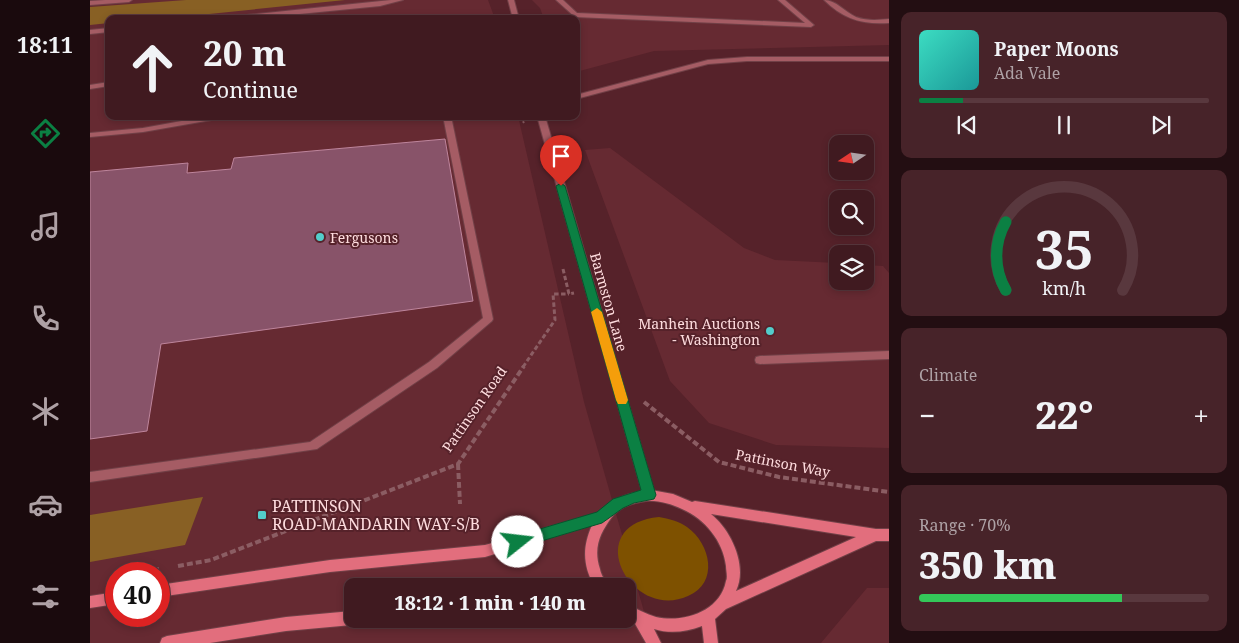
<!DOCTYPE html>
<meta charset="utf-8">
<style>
body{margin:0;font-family:"Noto Serif",serif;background:#472329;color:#f1f3f6;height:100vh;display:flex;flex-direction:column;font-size:19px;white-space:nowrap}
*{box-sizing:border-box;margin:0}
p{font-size:16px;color:#aea1a5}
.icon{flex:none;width:28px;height:28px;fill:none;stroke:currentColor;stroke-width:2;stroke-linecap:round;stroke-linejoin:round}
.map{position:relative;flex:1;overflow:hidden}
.panel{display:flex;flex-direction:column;gap:12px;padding:12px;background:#230e12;width:350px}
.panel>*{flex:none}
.top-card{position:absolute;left:15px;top:15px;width:475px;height:105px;border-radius:10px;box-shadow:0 2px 8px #0003,0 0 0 1px #59383e;background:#401a20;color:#f1f3f6;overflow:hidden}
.needle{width:32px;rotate:257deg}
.buttons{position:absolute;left:739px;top:135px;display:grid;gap:10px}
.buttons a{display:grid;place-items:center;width:45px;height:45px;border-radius:10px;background:#401a20;box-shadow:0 2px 8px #0003,0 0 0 1px #59383e;font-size:25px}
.speed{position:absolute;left:15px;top:562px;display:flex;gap:10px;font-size:25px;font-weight:700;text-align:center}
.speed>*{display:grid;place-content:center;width:65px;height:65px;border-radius:50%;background:#401a20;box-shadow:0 2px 8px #0003,0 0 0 1px #59383e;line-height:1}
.speed .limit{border:8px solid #d22;background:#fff;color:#111}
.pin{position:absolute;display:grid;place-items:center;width:42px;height:42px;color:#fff;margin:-51px -21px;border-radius:50% 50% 50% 0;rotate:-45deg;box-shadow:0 0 5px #0007}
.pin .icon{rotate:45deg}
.me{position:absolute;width:55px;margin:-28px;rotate:74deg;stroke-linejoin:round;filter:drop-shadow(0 0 4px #0008)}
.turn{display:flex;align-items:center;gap:18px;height:105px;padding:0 15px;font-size:22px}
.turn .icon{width:65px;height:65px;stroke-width:2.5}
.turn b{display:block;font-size:35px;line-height:42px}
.big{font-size:38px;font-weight:800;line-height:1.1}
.panel .widget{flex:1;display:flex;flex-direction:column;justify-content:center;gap:8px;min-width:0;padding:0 18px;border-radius:10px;background:#472329}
.panel .dial{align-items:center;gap:0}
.dial svg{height:130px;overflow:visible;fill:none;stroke:#59383e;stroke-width:7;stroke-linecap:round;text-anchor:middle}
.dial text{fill:#f1f3f6;stroke:none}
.song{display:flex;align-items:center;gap:15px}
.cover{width:60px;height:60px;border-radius:8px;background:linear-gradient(135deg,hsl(170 70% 55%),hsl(180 70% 35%))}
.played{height:5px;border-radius:2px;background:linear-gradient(90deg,#0b8043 15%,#59383e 15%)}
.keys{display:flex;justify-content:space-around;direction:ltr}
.heat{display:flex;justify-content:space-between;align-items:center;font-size:28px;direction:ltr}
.charge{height:8px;border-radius:4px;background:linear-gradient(90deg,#34c759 70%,#59383e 0)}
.trip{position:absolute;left:254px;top:578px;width:292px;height:50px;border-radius:10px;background:#401a20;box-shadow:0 2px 8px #0003,0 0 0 1px #59383e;font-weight:800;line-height:50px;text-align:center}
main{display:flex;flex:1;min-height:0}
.tab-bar{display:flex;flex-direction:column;width:90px;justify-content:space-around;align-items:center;background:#1a0a0d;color:#aea1a5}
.tab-bar .icon{width:35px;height:35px}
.tab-bar .current{color:#0b8043}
.tab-bar b{font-size:22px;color:#f1f3f6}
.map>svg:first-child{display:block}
</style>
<main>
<nav class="tab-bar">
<b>18:11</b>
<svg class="icon current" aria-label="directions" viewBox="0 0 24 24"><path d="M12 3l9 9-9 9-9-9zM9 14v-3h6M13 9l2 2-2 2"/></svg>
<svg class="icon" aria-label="music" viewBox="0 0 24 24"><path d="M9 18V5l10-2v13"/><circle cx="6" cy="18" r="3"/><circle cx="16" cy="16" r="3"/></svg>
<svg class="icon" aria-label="phone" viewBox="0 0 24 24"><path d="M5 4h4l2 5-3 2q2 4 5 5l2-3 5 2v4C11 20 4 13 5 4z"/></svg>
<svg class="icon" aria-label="climate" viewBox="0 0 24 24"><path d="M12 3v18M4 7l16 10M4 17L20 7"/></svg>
<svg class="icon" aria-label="car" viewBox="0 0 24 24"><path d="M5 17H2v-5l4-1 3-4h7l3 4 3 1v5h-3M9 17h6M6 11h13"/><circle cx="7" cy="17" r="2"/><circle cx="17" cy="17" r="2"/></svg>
<svg class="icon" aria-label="filters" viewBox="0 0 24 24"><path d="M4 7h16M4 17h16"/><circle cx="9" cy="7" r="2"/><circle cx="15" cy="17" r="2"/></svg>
</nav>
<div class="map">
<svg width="799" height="643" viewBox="0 0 799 643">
<rect width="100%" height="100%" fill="#56222a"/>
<path fill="#662a32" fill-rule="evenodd" d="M 0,0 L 398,0 L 405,19 L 19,19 L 19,116 L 428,116 L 494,402 L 563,643 L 0,643 ZM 26,574 L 69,574 L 69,616 L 26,616 ZM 262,586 L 538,586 L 538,619 L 262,619 Z
M 442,0 L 799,0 L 799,45 L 564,51 L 486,72 L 486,19 L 454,19 L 450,8 Z
M 520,148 L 654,248 L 685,260 L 747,263 L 748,281 L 775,281 L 775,265 L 793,266 L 799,273 L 799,448 L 686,445 L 619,423 L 580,381 L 495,150 Z
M 777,588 L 799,588 L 799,643 L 731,643 Z"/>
<path fill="#7e5100" d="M 569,517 C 579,519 589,521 597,527 C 621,544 629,583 598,596 C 541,622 489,525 569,517 Z"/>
<path fill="#886024" d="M 96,0 L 255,0 L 70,19 L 19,19 L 19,23 L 0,25 L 0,7 Z
M 113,497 L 95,545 L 0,562 L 0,515 Z"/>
<path fill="#885369" stroke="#be859c" d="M 355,139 L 383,301 L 71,344 L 57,431 L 0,439 L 0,172 L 98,163 L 97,173 L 141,169 L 144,158 Z"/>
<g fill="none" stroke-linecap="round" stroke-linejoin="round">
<defs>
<path id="lane" d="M 15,0 L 42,0 L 39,2 L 0,5 L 0,1 Z
M 301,0 L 313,0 L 290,6 L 159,19 L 134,19 L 137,17 Z
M 466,0 L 473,0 L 487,13 L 715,23 L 688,0 L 695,0 L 724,25 L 721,27 L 485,17 Z
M 734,0 C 746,0 755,12 766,17 C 777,21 788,20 799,19 L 799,23 C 773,25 753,19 734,0 Z
M 19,28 L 19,32 L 0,34 L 0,30 Z
M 19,82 L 19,86 L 0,89 L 0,85 Z
M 119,116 L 137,116 L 133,118 L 53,132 L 0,137 L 0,133 L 53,128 Z
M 353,116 L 361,116 L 403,319 L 402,321 L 347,368 L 227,449 L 0,482 L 0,472 L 220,442 L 339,362 L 393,318 Z
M 799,351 L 799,359 L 670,364 L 666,363 L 665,360 L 666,357 L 670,356 Z"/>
<path id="street" d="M 418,0 L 424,0 L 429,19 L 423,19 Z
M 657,57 L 799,57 L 799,61 L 657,61 L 618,64 L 486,99 L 486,95 L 618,60 Z
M 447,116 L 455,116 L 565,495 L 563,499 L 559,500 L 555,499 L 553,495 Z"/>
<path id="secondary" d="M 561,490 L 583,494 L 602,502 L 605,501 L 786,529 L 799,529 L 799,541 L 786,541 L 636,609 L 625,619 L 628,643 L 614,643 L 612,626 C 596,632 580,634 564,629 L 571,643 L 556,643 L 544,622 L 537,619 L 538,605 C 548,609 556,614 566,617 C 593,623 630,612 636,581 C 638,577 636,571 636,566 C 633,541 615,519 592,509 C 581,504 568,500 556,501 C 544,503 530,506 522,517 C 510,533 503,548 510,569 C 511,575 515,580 518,586 L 504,586 C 493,565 492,548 502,525 L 395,557 L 240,572 L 69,597 L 69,585 L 240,560 L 395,545 L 512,512 C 523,496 542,493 561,490 ZM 621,514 L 766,537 L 646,591 C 658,566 641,530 621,514 Z
M 26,592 L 26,604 L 0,608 L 0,596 Z
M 262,611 L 262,619 L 269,619 L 267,623 L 262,625 L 196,631 L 120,643 L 70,643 L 72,638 L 77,636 L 196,617 Z"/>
</defs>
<use href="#lane" stroke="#714047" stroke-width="2"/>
<use href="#street" stroke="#714047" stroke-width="2"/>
<use href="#secondary" stroke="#714047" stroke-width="2"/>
<path stroke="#8b5d63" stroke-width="2" stroke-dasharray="4 2" stroke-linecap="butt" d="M 430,116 L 434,123"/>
<path stroke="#8b5d63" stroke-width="3" stroke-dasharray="4.5 2.5" stroke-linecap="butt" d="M 473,269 L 479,294 L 484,293
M 433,367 L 465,320 L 463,294 L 479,294"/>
<path stroke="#8b5d63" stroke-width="4" stroke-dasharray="6 3" stroke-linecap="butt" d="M 554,402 L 629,462 L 689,477 L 799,492
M 368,464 L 370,504
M 88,566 L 121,560 L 368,464 L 434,366
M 40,574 L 69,569"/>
<use href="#lane" fill="#a55c64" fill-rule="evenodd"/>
<use href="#street" fill="#a55c64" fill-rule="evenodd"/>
<use href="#secondary" fill="#e26e7d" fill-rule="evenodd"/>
</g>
<path fill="#0b8043" stroke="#07532c" d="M 471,183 L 475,186 L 566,495 L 564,499 L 544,503 L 533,508 L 512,523 L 428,548 L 423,546 L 421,542 L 423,537 L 507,512 L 523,499 L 551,490 L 466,186 Z"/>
<path fill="#f59e0b" d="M 507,308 L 512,312 L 538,400 L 536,404 L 528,404 L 526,400 L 501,312 Z"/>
<g fill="#53cdcb" stroke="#56222a" stroke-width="2">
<circle cx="230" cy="237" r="5"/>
<circle cx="680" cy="331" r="5"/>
<rect x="167" y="510" width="10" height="10" rx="2.5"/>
</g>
<g text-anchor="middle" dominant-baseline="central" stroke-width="4" stroke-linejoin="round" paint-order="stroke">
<g font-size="14" fill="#fedcde" stroke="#56222a" text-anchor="start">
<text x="240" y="237">Fergusons</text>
<text x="670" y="323" text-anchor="end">Manhein Auctions<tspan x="670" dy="16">- Washington</tspan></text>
</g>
<g font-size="14" fill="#fedcde" stroke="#56222a">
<text transform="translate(519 302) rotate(74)">Barmston Lane</text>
<text transform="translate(384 409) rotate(-55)">Pattinson Road</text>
<text transform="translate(693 463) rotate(11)">Pattinson Way</text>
</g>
<g font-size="16" fill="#fedcde" stroke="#56222a" text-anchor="start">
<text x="182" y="506">PATTINSON<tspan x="182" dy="18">ROAD-MANDARIN WAY-S/B</tspan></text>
</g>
</g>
</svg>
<div class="buttons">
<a><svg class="needle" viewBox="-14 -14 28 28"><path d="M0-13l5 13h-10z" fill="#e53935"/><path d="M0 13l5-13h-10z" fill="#aea1a5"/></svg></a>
<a><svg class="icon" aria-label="search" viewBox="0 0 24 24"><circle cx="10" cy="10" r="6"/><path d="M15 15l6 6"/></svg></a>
<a><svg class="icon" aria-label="layers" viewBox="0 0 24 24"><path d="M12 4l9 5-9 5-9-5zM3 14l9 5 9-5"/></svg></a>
</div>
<div class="speed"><div class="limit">40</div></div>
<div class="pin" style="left:471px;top:186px;background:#d93025"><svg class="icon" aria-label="arrive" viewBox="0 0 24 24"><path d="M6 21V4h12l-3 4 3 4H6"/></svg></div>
<svg class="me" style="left:428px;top:542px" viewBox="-20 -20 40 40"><circle r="19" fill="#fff"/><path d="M0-13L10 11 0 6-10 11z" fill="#0b8043"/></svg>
<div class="trip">18:12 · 1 min · 140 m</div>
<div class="top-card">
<div class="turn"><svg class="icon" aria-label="ahead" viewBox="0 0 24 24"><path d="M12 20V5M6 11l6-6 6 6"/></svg><div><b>20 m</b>Continue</div></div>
</div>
</div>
<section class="panel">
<div class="widget">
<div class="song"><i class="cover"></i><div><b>Paper Moons</b><p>Ada Vale</p></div></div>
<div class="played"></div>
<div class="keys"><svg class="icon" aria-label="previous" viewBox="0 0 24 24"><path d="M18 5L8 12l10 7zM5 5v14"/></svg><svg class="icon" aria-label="pause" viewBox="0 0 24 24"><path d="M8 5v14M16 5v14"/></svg><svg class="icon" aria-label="next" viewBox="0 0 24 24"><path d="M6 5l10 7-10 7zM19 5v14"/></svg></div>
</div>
<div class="widget dial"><svg viewBox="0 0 100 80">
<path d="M14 69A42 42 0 1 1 86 69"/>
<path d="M14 69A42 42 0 0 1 14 27" stroke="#0b8043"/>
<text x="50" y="56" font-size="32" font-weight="700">35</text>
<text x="50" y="72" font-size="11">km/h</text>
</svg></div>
<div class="widget"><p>Climate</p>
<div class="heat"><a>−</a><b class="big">22°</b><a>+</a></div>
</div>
<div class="widget"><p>Range · 70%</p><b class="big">350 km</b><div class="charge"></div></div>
</section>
</main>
